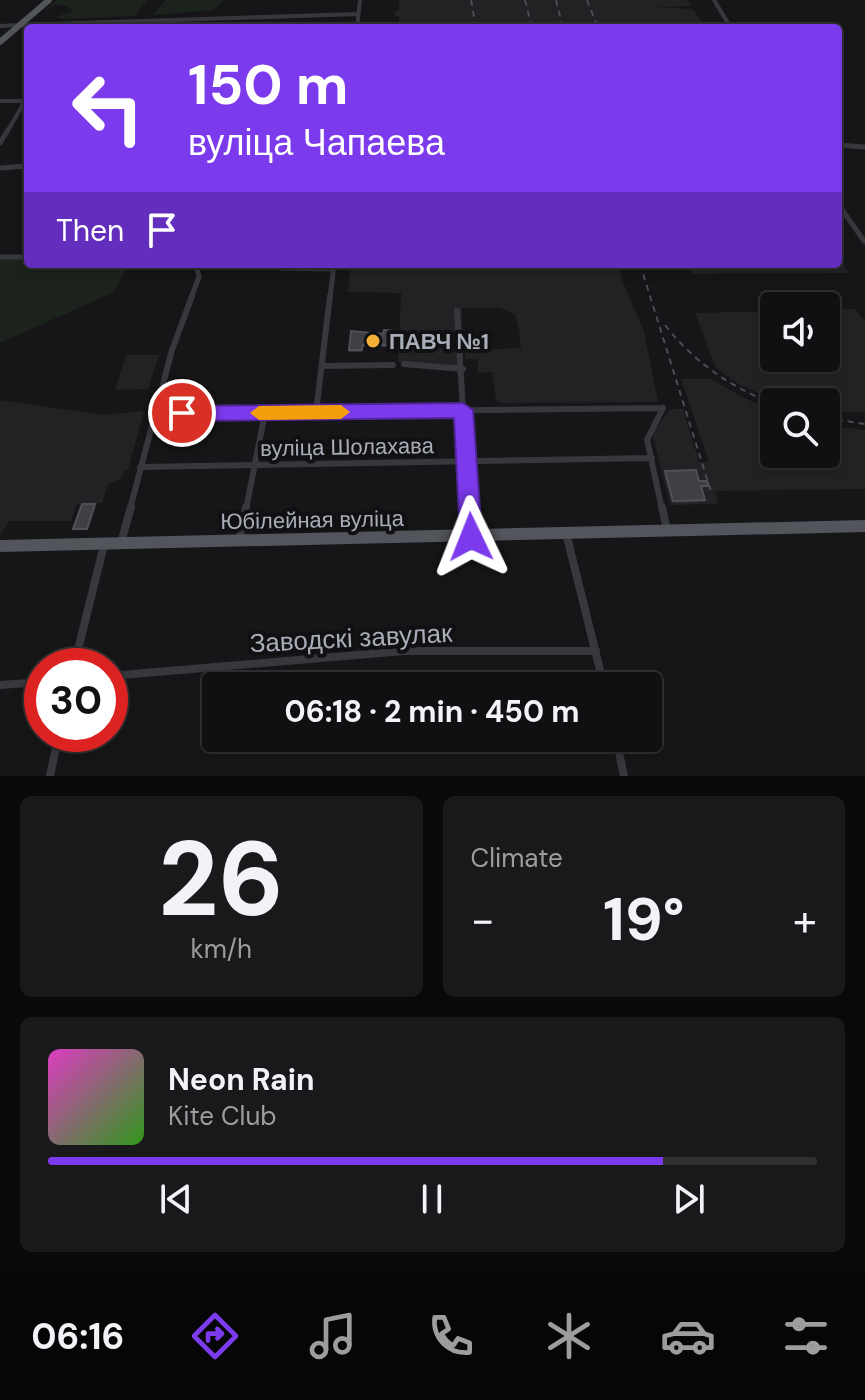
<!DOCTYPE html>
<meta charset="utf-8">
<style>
body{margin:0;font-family:"DM Sans",sans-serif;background:#19191b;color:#f1f3f6;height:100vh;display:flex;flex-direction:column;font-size:30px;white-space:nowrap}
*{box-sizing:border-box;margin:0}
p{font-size:26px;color:#9c9d9f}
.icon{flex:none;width:44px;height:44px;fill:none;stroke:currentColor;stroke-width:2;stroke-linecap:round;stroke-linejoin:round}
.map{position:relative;height:776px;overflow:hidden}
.drawer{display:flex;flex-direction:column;gap:20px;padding:20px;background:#09090a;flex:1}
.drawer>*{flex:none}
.top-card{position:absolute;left:24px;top:24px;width:818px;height:244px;border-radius:8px;box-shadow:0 4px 12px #0003,0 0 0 2px #303032;background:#7c3aed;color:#fff;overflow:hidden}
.buttons{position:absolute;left:760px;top:292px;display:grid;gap:16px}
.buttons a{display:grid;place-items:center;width:80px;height:80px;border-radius:8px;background:#101012;box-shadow:0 4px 12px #0003,0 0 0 2px #303032;font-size:40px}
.speed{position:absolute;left:24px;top:648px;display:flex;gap:16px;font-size:40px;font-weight:700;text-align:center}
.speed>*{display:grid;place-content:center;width:104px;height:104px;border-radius:50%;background:#101012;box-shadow:0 4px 12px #0003,0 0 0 2px #303032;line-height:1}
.speed .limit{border:12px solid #d22;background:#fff;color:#111}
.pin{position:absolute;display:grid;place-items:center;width:68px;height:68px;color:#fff;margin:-34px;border:4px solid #fff;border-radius:50%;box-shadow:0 2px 8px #0007}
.me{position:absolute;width:88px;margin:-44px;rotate:358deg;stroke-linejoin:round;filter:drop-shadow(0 0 6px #0008)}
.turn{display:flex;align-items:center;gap:28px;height:168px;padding:0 32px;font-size:36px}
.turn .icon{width:104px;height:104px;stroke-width:2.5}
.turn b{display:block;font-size:56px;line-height:68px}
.then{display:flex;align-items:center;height:76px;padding:0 32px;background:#0003;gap:16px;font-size:30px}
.big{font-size:60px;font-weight:700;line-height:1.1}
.drawer .card{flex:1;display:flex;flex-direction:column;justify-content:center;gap:12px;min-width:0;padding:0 28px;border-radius:12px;background:#19191b}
.drawer .dial{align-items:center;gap:0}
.dial b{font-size:104px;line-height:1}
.song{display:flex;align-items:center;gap:24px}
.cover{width:96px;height:96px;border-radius:12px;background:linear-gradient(135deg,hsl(310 70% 55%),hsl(110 70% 35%))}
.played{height:8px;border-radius:4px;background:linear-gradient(90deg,#7c3aed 80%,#303032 80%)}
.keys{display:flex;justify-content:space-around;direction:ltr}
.heat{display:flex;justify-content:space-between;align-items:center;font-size:44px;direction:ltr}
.drawer .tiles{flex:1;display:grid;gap:20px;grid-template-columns:1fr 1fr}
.card:last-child{grid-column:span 2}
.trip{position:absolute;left:202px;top:672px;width:460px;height:80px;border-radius:8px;background:#101012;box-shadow:0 4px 12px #0003,0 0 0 2px #303032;font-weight:700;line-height:80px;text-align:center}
.tab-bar{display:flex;height:128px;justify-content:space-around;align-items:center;background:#060607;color:#9c9d9f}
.tab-bar .icon{width:56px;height:56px}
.tab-bar .current{color:#7c3aed}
.tab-bar b{font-size:36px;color:#f1f3f6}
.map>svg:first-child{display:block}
</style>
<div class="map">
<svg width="865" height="776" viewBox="0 0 865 776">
<rect width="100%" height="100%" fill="#161618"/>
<path fill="#222225" d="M 399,0 L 687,0 L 691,6 L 655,7 L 693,9 L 706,28 L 385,28 L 385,22 L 399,22 L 399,16 L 395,16 L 395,11 L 399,11 Z
M 838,256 L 849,273 L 691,274 L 688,264 L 838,264 Z
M 351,264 L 618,264 L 624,285 L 644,331 L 658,402 L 501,403 L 496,400 L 492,372 L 478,373 L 478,359 L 465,359 L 465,350 L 521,348 L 519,335 L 523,334 L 520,334 L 515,315 L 500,308 L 462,308 L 463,367 L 398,362 L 401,293 L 348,292 Z
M 826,309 L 855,309 L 865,321 L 865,412 L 826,412 L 826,402 L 781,402 L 740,385 L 716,368 L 695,313 L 774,311 L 774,358 L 826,358 Z
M 126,355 L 159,355 L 148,389 L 115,390 Z
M 681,379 L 711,379 L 742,397 L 774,410 L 774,454 L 826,454 L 826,425 L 865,430 L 865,489 L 715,491 L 718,504 L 670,505 L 652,433 L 670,409 L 683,409 L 699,462 L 709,462 Z
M 0,400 L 103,415 L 144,411 L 128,470 L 124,471 L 122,478 L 108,484 L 102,503 L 77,504 L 71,521 L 9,521 L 0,536 Z"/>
<path fill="#1c231d" d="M 57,0 L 148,0 L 134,16 L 61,19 L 56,17 L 72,11 L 67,6 L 55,4 L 41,14 Z
M 166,0 L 224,0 L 213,10 L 153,15 Z
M 0,258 L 28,258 L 28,264 L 129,264 L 114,292 L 0,343 Z"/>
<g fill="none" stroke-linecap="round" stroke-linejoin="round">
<path stroke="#37383d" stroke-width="4" d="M 714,0 L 731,28
M 19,25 L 358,14
M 357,28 L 360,0
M 0,101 L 24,101
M 7,132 L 25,101"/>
<path stroke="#37383d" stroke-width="5" d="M 0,143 L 8,130
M 838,145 L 865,147
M 0,168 L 28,166
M 838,204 L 865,242
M 0,257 L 28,257
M 280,264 L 280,268 L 334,269
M 191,298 L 199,277 L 196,264
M 330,298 L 334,264"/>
<path stroke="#37383d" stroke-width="6" d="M 457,311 L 469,509
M 404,364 L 463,369
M 322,366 L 393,365
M 316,412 L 330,296
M 154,414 L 663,408
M 140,467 L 652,458
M 130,509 L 172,350 L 192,296
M 246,509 L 265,413
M 662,509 L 647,440 L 663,408"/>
<path stroke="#37383d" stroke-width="8" d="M 469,507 L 471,537
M 662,507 L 667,530
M 566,533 L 604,686
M 239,541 L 246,507
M 121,543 L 131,507
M 74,666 L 104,545
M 110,676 L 404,651 L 596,651
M 0,685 L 42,682
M 616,738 L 624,776
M 50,776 L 59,734"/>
<path stroke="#37383d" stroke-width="4" d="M 0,26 L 19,25"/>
<path stroke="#53555c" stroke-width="6" d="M 0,42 L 49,0"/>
<path stroke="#53555c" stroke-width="12" d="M 0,546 L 865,526"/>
<path stroke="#4a4c52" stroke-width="2" stroke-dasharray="6 5" stroke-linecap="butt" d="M 471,0 L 476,28
M 525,0 L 532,28
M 556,0 L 563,28
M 587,0 L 598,28
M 640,264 L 712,495
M 665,325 C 694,362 730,387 774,404
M 826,418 L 865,424"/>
</g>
<path fill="#323236" d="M 395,331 L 394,347 L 363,347 L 362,352 L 349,352 L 349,350 L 383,334 Z
M 665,471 L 699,481 L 709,486 L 708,487 L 701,488 L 705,500 L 705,502 L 672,503 L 664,473 Z"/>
<path fill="#212124" d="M 95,504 L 97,506 L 88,530 L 87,529 Z"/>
<path fill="#3f3f44" stroke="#4f5156" stroke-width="2" d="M 384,330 L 395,331 L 394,345 L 362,345 L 362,350 L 349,350 L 351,331 L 383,334 Z
M 696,470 L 699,481 L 707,481 L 709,486 L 701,486 L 705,500 L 673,501 L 665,471 Z
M 82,504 L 95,504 L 87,529 L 73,529 Z"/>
<path fill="#7c3aed" stroke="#51269a" stroke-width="2" d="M 463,403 L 473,410 L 482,537 L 479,544 L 471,546 L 463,544 L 460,537 L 454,418 L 182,421 L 172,413 L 182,406 Z"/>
<path fill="#f59e0b" d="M 341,405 L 350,412 L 341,419 L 259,420 L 250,413 L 259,406 Z"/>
<circle fill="#f2b134" stroke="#111113" stroke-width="3" cx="373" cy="341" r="8"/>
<g text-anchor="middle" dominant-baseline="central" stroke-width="8" stroke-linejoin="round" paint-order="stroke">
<g font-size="22" font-weight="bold" fill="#a8adb8" stroke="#111113" text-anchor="start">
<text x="389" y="341">ПАВЧ №1</text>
</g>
<g font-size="22" fill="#a8adb8" stroke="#111113">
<text transform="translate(347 447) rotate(-1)">вуліца Шолахава</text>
<text transform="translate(312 520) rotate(-1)">Юбілейная вуліца</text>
</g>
<g font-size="26" fill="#a8adb8" stroke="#111113">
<text transform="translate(351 638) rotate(-3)">Заводскі завулак</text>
</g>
</g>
</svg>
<div class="buttons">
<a><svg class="icon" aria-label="sound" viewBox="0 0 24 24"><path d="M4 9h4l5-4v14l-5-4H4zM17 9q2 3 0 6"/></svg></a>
<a><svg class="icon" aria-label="search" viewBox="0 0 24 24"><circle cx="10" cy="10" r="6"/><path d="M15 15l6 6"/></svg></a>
</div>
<div class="speed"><div class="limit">30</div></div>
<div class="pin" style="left:182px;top:413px;background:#d93025"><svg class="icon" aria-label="arrive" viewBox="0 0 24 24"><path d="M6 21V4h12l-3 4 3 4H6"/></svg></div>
<svg class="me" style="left:471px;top:537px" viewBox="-20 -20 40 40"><path d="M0-17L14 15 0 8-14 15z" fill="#7c3aed" stroke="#fff" stroke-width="4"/></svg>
<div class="trip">06:18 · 2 min · 450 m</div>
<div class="top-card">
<div class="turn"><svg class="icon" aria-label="left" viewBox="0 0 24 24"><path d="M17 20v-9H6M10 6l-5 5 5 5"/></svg><div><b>150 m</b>вуліца Чапаева</div></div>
<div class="then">Then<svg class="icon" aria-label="arrive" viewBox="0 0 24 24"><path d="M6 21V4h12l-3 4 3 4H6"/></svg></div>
</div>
</div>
<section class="drawer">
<div class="tiles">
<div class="card dial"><b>26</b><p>km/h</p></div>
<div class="card"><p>Climate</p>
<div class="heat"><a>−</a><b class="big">19°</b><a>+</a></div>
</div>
<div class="card">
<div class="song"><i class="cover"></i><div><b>Neon Rain</b><p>Kite Club</p></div></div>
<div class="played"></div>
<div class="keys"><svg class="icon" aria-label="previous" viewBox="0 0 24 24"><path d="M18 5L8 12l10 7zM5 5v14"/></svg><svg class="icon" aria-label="pause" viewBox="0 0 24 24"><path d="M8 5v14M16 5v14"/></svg><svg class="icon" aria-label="next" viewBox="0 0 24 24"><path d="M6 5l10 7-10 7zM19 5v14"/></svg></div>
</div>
</div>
</section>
<nav class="tab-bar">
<b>06:16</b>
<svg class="icon current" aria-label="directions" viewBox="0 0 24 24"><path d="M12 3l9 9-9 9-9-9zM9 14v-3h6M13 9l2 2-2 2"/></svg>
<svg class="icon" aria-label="music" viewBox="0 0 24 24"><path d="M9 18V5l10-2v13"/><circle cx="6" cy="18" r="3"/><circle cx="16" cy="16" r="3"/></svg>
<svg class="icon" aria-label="phone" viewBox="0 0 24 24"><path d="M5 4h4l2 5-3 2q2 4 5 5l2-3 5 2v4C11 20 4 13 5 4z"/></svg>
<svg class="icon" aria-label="climate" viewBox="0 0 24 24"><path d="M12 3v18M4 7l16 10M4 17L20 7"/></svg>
<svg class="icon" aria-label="car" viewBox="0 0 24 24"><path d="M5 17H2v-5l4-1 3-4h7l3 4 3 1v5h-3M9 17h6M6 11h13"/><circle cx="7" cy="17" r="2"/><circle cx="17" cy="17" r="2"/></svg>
<svg class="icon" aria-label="filters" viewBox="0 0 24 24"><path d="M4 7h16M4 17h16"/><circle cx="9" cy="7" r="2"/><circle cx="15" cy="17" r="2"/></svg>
</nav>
